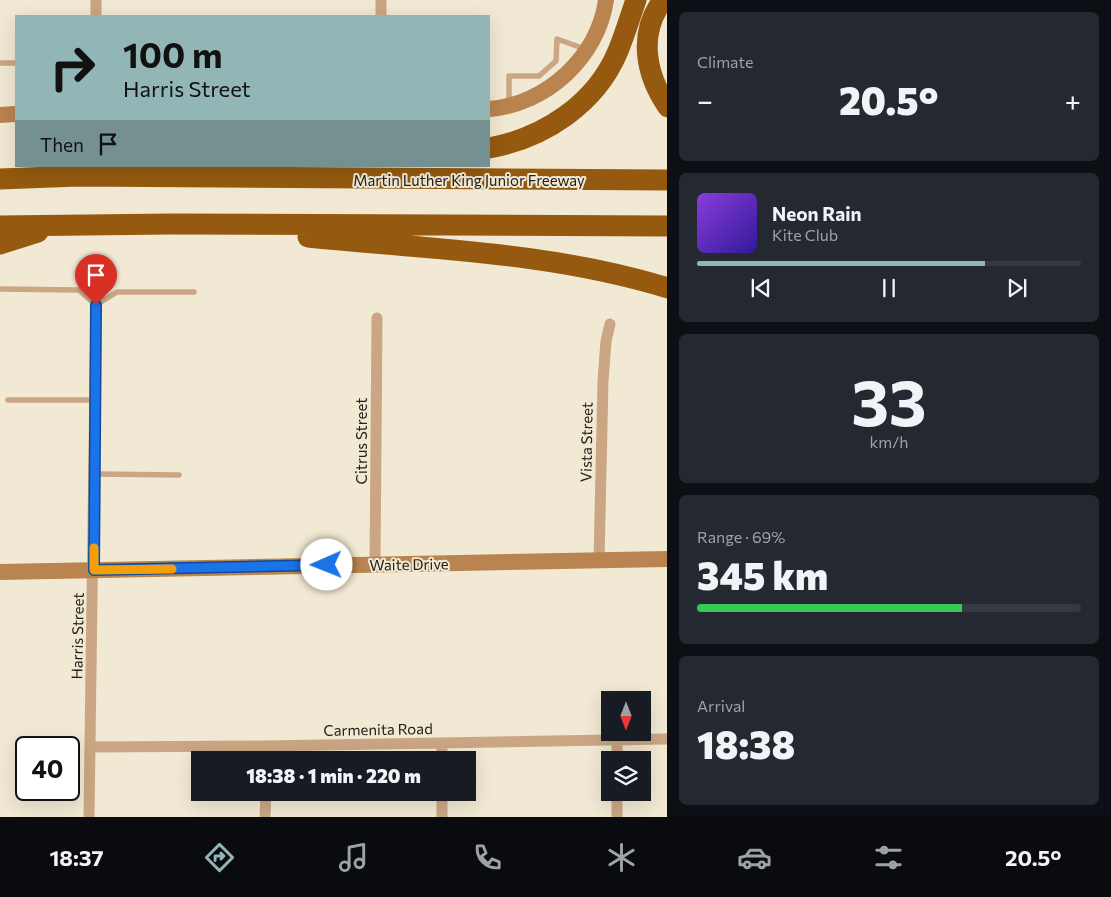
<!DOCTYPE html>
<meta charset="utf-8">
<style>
body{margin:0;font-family:Commissioner,sans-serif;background:#242831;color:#f1f3f6;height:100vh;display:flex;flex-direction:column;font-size:19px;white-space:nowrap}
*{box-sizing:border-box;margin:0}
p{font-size:16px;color:#9ea1a6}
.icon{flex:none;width:28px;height:28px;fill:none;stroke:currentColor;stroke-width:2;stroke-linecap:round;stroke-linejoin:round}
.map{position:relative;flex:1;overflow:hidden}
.side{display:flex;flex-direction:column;gap:12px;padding:12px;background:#0d0f14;width:444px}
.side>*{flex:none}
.hud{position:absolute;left:15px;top:15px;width:475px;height:152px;border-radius:0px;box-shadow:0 5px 20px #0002;background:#92b5b6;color:#111;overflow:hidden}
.needle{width:32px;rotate:180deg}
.buttons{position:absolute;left:601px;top:691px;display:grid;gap:10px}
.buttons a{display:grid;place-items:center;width:50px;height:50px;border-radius:0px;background:#171b24;box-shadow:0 5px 20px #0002;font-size:25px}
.speed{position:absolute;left:15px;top:736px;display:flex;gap:10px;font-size:25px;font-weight:700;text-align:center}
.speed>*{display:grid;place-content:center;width:65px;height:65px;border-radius:50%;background:#171b24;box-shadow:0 5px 20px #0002;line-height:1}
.speed .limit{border:2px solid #111;border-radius:8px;background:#fff;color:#111}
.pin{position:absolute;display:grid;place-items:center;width:42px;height:42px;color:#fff;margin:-51px -21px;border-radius:50% 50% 50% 0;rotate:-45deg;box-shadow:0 0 5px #0007}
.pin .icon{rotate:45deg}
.me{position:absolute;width:55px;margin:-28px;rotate:269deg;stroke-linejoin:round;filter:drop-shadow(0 0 4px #0008)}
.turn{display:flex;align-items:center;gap:18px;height:105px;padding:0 25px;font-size:22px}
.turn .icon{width:65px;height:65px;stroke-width:2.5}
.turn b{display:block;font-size:35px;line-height:42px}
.then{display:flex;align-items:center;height:48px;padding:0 25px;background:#0003;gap:10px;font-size:19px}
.big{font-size:38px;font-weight:800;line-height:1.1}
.side .card{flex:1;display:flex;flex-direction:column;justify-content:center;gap:8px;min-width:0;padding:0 18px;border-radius:8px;background:#242831}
.side .dial{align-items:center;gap:0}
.dial b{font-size:65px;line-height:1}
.song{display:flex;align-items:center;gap:15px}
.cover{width:60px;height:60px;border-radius:8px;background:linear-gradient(135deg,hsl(270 70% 55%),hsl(250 70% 35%))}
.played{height:5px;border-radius:2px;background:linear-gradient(90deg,#92b5b6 75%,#363941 75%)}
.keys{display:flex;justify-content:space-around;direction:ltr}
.heat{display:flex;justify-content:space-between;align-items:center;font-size:28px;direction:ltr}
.charge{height:8px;border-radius:4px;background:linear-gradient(90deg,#34c759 69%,#363941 0)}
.trip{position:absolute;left:191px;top:751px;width:285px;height:50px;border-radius:0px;background:#171b24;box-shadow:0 5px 20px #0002;font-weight:800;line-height:50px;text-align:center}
.menu{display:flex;height:80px;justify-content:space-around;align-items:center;background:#090b0e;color:#9ea1a6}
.menu .icon{width:35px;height:35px}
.menu .selected{color:#92b5b6}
.menu b{font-size:22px;color:#f1f3f6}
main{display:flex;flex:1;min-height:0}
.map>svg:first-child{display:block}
</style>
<main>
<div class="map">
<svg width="668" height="817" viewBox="0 0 668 817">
<rect width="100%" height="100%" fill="#f2e9d4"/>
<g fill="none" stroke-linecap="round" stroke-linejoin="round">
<path stroke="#caa684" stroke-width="5.5" d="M 0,63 L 16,63
M 509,104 L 509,76 L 539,76 L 556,61 L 557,39 L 585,49
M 0,289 L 79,290 L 96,305 L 117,292 L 194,292
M 8,400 L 95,400
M 95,474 L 179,475"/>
<path stroke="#caa684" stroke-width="11" d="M 96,16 L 96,0
M 381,16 L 381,0
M 599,561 L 603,381 L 606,341 L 610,324
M 375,564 L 377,318
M 90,747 L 266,746 L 668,739
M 266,760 L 266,746
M 442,760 L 442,743
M 617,760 L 617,740
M 89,817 L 96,305
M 265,817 L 266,792
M 442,817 L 442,792
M 617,817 L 617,792"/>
<path stroke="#b9844f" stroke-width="16" d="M 489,109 C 546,105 598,57 606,0
M 0,115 L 16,114
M 0,572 L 668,559"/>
<path stroke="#955a0f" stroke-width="21" d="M 663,0 C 638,33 645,74 668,107
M 489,148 C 544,138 596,104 618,51 C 625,34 630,17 636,0
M 0,179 L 78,176 L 668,180
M 0,226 L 171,224 L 668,226
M 308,237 C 428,249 551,252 668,288
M 0,244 L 38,232"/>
</g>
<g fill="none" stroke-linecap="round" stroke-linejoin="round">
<defs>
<path id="route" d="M 96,305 L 94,570 L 327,565"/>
</defs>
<use href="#route" stroke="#114b97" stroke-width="12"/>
<use href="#route" stroke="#1a73e8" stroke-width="9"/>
<path stroke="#f59e0b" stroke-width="9" d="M 94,548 L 94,570 L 172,569"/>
</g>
<g text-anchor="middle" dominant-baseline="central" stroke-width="4" stroke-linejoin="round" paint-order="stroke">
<g font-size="15" fill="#232018" stroke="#f2e9d4">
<text x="469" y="180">Martin Luther King Junior Freeway</text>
<text transform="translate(361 441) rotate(-90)">Citrus Street</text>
<text transform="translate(586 442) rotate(-89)">Vista Street</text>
<text transform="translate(409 564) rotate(-1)">Waite Drive</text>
<text transform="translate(77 636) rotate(-89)">Harris Street</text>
<text transform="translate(378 729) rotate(-1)">Carmenita Road</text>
</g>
</g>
</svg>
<div class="buttons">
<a><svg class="needle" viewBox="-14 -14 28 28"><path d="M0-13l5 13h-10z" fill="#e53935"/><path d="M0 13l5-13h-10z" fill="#9ea1a6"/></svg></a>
<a><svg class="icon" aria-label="layers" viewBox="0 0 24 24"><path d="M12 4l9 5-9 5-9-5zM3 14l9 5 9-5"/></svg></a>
</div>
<div class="speed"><div class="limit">40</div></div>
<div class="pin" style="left:96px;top:305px;background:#d93025"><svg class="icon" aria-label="arrive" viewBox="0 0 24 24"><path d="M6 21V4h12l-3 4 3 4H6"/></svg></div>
<svg class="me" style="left:327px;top:565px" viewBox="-20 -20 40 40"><circle r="19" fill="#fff"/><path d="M0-13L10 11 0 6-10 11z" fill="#1a73e8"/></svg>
<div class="trip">18:38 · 1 min · 220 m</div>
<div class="hud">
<div class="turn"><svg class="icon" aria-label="right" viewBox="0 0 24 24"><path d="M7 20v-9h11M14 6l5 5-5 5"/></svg><div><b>100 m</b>Harris Street</div></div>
<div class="then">Then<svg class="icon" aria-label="arrive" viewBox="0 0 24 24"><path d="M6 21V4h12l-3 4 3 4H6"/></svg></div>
</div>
</div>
<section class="side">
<div class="card"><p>Climate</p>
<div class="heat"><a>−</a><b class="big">20.5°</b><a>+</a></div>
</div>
<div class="card">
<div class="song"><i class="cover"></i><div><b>Neon Rain</b><p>Kite Club</p></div></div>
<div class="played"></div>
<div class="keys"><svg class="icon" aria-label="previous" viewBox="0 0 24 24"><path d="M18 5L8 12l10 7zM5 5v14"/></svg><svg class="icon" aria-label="pause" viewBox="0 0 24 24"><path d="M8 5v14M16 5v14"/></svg><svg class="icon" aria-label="next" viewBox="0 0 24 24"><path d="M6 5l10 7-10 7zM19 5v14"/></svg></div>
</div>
<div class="card dial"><b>33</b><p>km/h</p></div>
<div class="card"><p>Range · 69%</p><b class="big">345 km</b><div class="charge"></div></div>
<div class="card"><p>Arrival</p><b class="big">18:38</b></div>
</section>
</main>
<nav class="menu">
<b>18:37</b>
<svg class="icon selected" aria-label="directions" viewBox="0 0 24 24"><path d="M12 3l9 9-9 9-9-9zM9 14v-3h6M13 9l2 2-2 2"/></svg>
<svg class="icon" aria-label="music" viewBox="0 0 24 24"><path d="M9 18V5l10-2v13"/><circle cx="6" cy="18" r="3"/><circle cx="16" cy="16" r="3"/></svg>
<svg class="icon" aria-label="phone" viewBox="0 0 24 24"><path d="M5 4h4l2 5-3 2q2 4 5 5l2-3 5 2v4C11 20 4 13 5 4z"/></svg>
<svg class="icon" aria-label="climate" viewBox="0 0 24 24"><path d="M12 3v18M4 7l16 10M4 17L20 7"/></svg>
<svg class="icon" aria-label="car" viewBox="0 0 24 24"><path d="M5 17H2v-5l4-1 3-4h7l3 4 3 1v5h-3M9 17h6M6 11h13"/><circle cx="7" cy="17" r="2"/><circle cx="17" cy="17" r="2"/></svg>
<svg class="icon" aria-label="filters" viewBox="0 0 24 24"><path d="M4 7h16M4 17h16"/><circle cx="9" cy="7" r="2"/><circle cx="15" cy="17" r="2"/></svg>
<b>20.5°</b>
</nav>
